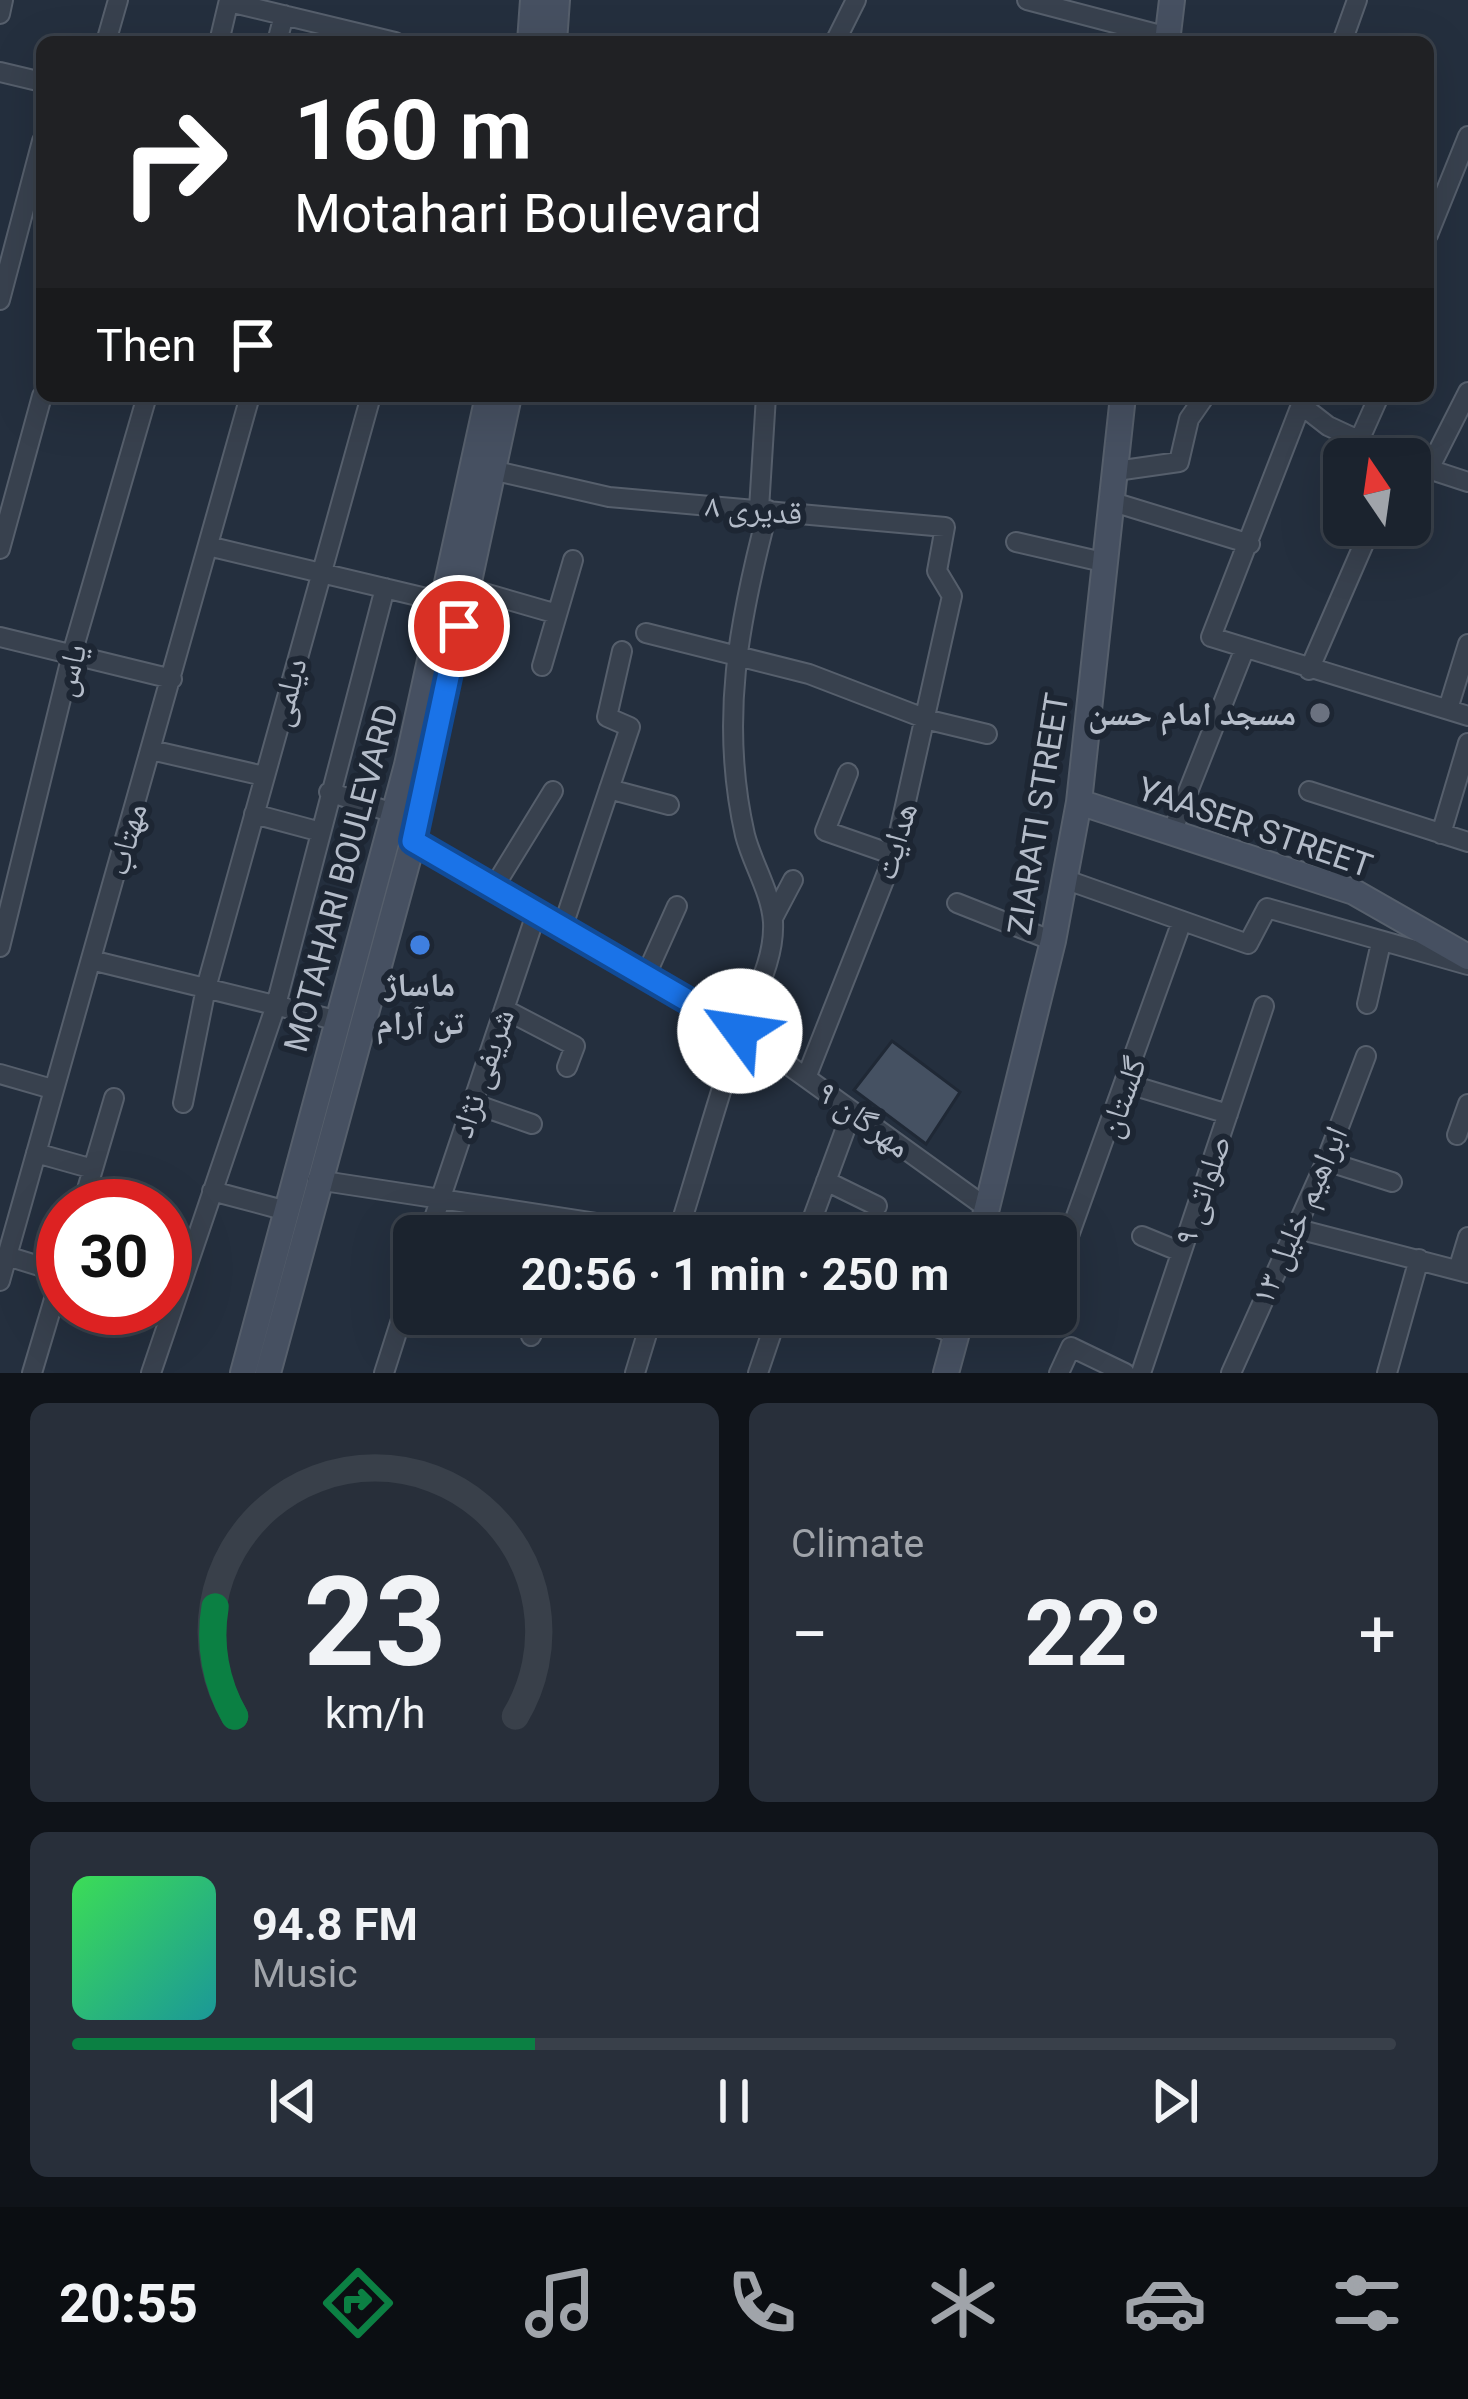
<!DOCTYPE html>
<meta charset="utf-8">
<style>
body{margin:0;font-family:Roboto,"Noto Naskh Arabic",sans-serif;background:#282f3a;color:#f1f3f6;height:100vh;display:flex;flex-direction:column;font-size:45px;white-space:nowrap}
*{box-sizing:border-box;margin:0}
p{font-size:39px;color:#a0a4aa}
.icon{flex:none;width:66px;height:66px;fill:none;stroke:currentColor;stroke-width:2;stroke-linecap:round;stroke-linejoin:round}
.map{position:relative;height:1373px;overflow:hidden}
.details{display:flex;flex-direction:column;gap:30px;padding:30px;background:#0f1319;flex:1}
.details>*{flex:none}
.guide{position:absolute;left:36px;top:36px;width:1398px;height:366px;border-radius:18px;box-shadow:0 12px 48px #0002,0 0 0 3px #39404a;background:#202124;color:#fff;overflow:hidden}
.needle{width:78px;rotate:347deg}
.fabs{position:absolute;left:1323px;top:438px;display:grid;gap:24px}
.fabs a{display:grid;place-items:center;width:108px;height:108px;border-radius:18px;background:#1b232e;box-shadow:0 12px 48px #0002,0 0 0 3px #39404a;font-size:60px}
.speed{position:absolute;left:36px;top:1179px;display:flex;gap:24px;font-size:60px;font-weight:700;text-align:center}
.speed>*{display:grid;place-content:center;width:156px;height:156px;border-radius:50%;background:#1b232e;box-shadow:0 12px 48px #0002,0 0 0 3px #39404a;line-height:1}
.speed .limit{border:18px solid #d22;background:#fff;color:#111}
.pin{position:absolute;display:grid;place-items:center;width:102px;height:102px;color:#fff;margin:-51px;border:6px solid #fff;border-radius:50%;box-shadow:0 3px 12px #0007}
.me{position:absolute;width:132px;margin:-66px;rotate:301deg;stroke-linejoin:round;filter:drop-shadow(0 0 9px #0008)}
.turn{display:flex;align-items:center;gap:42px;height:252px;padding:0 60px;font-size:54px}
.turn .icon{width:156px;height:156px;stroke-width:2.5}
.turn b{display:block;font-size:84px;line-height:102px}
.then{display:flex;align-items:center;height:114px;padding:0 60px;background:#0003;gap:24px;font-size:45px}
.big{font-size:90px;font-weight:700;line-height:1.1}
.details .card{flex:1;display:flex;flex-direction:column;justify-content:center;gap:18px;min-width:0;padding:0 42px;border-radius:18px;background:#282f3a}
.details .dial{align-items:center;gap:0}
.dial svg{height:312px;overflow:visible;fill:none;stroke:#39404a;stroke-width:7;stroke-linecap:round;text-anchor:middle}
.dial text{fill:#f1f3f6;stroke:none}
.song{display:flex;align-items:center;gap:36px}
.cover{width:144px;height:144px;border-radius:18px;background:linear-gradient(135deg,hsl(130 70% 55%),hsl(180 70% 35%))}
.played{height:12px;border-radius:6px;background:linear-gradient(90deg,#0b8043 35%,#39404a 35%)}
.keys{display:flex;justify-content:space-around;direction:ltr}
.heat{display:flex;justify-content:space-between;align-items:center;font-size:66px;direction:ltr}
.details .tiles{flex:1;display:grid;gap:30px;grid-template-columns:1fr 1fr}
.card:last-child{grid-column:span 2}
.trip{position:absolute;left:393px;top:1215px;width:684px;height:120px;border-radius:18px;background:#1b232e;box-shadow:0 12px 48px #0002,0 0 0 3px #39404a;font-weight:700;line-height:120px;text-align:center}
.tabs{display:flex;height:192px;justify-content:space-around;align-items:center;background:#0b0e12;color:#a0a4aa}
.tabs .icon{width:84px;height:84px}
.tabs .selected{color:#0b8043}
.tabs b{font-size:54px;color:#f1f3f6}
.map>svg:first-child{display:block}
</style>
<div class="map">
<svg width="1468" height="1373" viewBox="0 0 1468 1373">
<rect width="100%" height="100%" fill="#242f3e"/>
<path fill="#455162" stroke="#1f2835" stroke-width="3" d="M 892,1041 L 960,1092 L 926,1144 L 854,1090 Z"/>
<g fill="none" stroke-linecap="round" stroke-linejoin="round">
<defs>
<path id="street" d="M 1027,0 L 1168,37
M 229,2 L 395,42
M 0,14 L 3,0
M 106,42 L 118,0
M 219,42 L 229,0
M 277,42 L 284,15
M 835,42 L 856,0
M 1342,42 L 1357,0
M 0,72 L 42,82
M 1428,235 L 1468,136
M 0,300 L 42,141
M 1358,443 L 1379,396
M 1399,459 L 1328,426 L 1301,405 L 1211,637 L 1468,716
M 1410,463 L 1468,482
M 1429,469 L 1468,392
M 492,470 L 609,497 L 945,527 L 937,571 L 952,596 L 894,855 L 806,1078
M 1116,471 L 1179,462 L 1189,419 L 1205,396
M 1113,502 L 1250,544
M 759,509 L 766,396
M 1016,542 L 1107,563
M 208,546 L 443,602
M 0,549 L 42,396
M 467,588 L 557,614
M 646,633 L 809,674 L 929,720 L 987,734
M 0,637 L 172,679
M 542,666 L 573,560
M 1309,670 L 1372,525
M 1448,709 L 1468,644
M 151,750 L 264,776
M 848,773 L 825,831 L 894,855
M 609,789 L 669,805
M 1309,791 L 1468,842
M 329,792 L 393,813
M 254,814 L 321,832
M 1172,832 L 1245,648
M 1441,834 L 1468,743
M 413,841 L 741,1031 L 987,1208
M 1064,879 L 1248,944 L 1267,908 L 1468,965
M 494,887 L 553,791
M 957,903 L 1053,941
M 773,918 L 793,880
M 563,926 L 630,727 L 607,717 L 622,651
M 0,947 L 72,654 L 147,396
M 91,960 L 339,1021
M 646,975 L 677,906
M 1367,1004 L 1381,943
M 504,1009 L 575,1046 L 567,1067
M 0,1074 L 52,1089
M 1128,1084 L 1228,1114
M 183,1103 L 206,988 L 371,396
M 472,1103 L 532,1124
M 1457,1135 L 1468,1104
M 36,1153 L 93,1169
M 1326,1161 L 1392,1182
M 317,1180 L 681,1236
M 826,1181 L 877,1206
M 212,1191 L 287,1211
M 82,1206 L 114,1098
M 1294,1228 L 1468,1273
M 428,1236 L 537,911
M 677,1236 C 698,1169 717,1101 739,1035 C 752,998 775,962 773,922 C 771,892 752,863 745,835 C 719,721 739,620 768,510
M 806,1236 L 852,1111
M 1142,1236 L 1181,1252
M 7,1256 L 62,1273
M 1458,1270 L 1468,1237
M 1056,1272 L 1182,921
M 0,1281 L 250,396
M 904,1314 L 957,1335
M 531,1336 L 540,1314
M 32,1373 L 63,1269
M 151,1373 L 276,1005 L 385,588
M 384,1373 L 414,1279
M 635,1373 L 653,1314
M 758,1373 L 778,1314
M 1059,1373 L 1071,1347 L 1125,1373
M 1141,1373 L 1264,1006
M 1231,1373 L 1326,1161 L 1366,1056
M 1387,1373 L 1419,1259"/>
<path id="secondary" d="M 530,42 L 533,0
M 554,42 L 557,0
M 1167,42 L 1172,0
M 1079,802 L 1354,892 L 1468,957
M 980,1236 L 1053,941 L 1079,802 L 1123,396
M 243,1373 L 407,765 L 488,396
M 268,1373 L 413,841 L 509,396
M 946,1373 L 962,1314"/>
</defs>
<use href="#street" stroke="#565f6c" stroke-width="22"/>
<use href="#secondary" stroke="#565f6c" stroke-width="28"/>
<use href="#street" stroke="#38414e" stroke-width="18"/>
<use href="#secondary" stroke="#465061" stroke-width="24"/>
</g>
<g fill="none" stroke-linecap="round" stroke-linejoin="round">
<defs>
<path id="route" d="M 459,626 L 413,841 L 740,1031"/>
</defs>
<use href="#route" stroke="#114b97" stroke-width="30"/>
<use href="#route" stroke="#1a73e8" stroke-width="21"/>
</g>
<circle fill="#6b7280" stroke="#1d2633" stroke-width="4.5" cx="1320" cy="713" r="12"/>
<circle fill="#3f7fe0" stroke="#1d2633" stroke-width="4.5" cx="420" cy="945" r="12"/>
<g text-anchor="middle" dominant-baseline="central" stroke-width="12" stroke-linejoin="round" paint-order="stroke">
<g font-size="33" fill="#b4bcc9" stroke="#1d2633">
<text transform="translate(754 509) rotate(5)">قدیری ۸</text>
<text transform="translate(69 670) rotate(-75)">یاس</text>
<text transform="translate(287 692) rotate(-75)">دیلمی</text>
<text transform="translate(1038 814) rotate(-81)">ZIARATI STREET</text>
<text transform="translate(1255 827) rotate(19)">YAASER STREET</text>
<text transform="translate(126 839) rotate(-74)">مهتاب</text>
<text transform="translate(895 841) rotate(-73)">هدایت</text>
<text transform="translate(341 878) rotate(-75)">MOTAHARI BOULEVARD</text>
<text transform="translate(482 1073) rotate(-71)">شریفی نژاد</text>
<text transform="translate(1122 1097) rotate(-70)">گلستان</text>
<text transform="translate(864 1119) rotate(36)">مهرگان ۹</text>
<text transform="translate(1202 1190) rotate(-71)">صلواتی ۹</text>
<text transform="translate(1299 1215) rotate(-66)">ابراهیم خلیل ۱۳</text>
</g>
<g font-size="33" font-weight="bold" fill="#b4bcc9" stroke="#1d2633" text-anchor="end">
<text x="1296" y="713">مسجد امام حسن</text>
<text x="420" y="984" text-anchor="middle">ماساژ<tspan x="420" dy="38">تن آرام</tspan></text>
</g>
</g>
</svg>
<div class="fabs">
<a><svg class="needle" viewBox="-14 -14 28 28"><path d="M0-13l5 13h-10z" fill="#e53935"/><path d="M0 13l5-13h-10z" fill="#a0a4aa"/></svg></a>
</div>
<div class="speed"><div class="limit">30</div></div>
<div class="pin" style="left:459px;top:626px;background:#d93025"><svg class="icon" aria-label="arrive" viewBox="0 0 24 24"><path d="M6 21V4h12l-3 4 3 4H6"/></svg></div>
<svg class="me" style="left:740px;top:1031px" viewBox="-20 -20 40 40"><circle r="19" fill="#fff"/><path d="M0-13L10 11 0 6-10 11z" fill="#1a73e8"/></svg>
<div class="trip">20:56 · 1 min · 250 m</div>
<div class="guide">
<div class="turn"><svg class="icon" aria-label="right" viewBox="0 0 24 24"><path d="M7 20v-9h11M14 6l5 5-5 5"/></svg><div><b>160 m</b>Motahari Boulevard</div></div>
<div class="then">Then<svg class="icon" aria-label="arrive" viewBox="0 0 24 24"><path d="M6 21V4h12l-3 4 3 4H6"/></svg></div>
</div>
</div>
<section class="details">
<div class="tiles">
<div class="card dial"><svg viewBox="0 0 100 80">
<path d="M14 69A42 42 0 1 1 86 69"/>
<path d="M14 69A42 42 0 0 1 9 41" stroke="#0b8043"/>
<text x="50" y="56" font-size="32" font-weight="700">23</text>
<text x="50" y="72" font-size="11">km/h</text>
</svg></div>
<div class="card"><p>Climate</p>
<div class="heat"><a>−</a><b class="big">22°</b><a>+</a></div>
</div>
<div class="card">
<div class="song"><i class="cover"></i><div><b>94.8 FM</b><p>Music</p></div></div>
<div class="played"></div>
<div class="keys"><svg class="icon" aria-label="previous" viewBox="0 0 24 24"><path d="M18 5L8 12l10 7zM5 5v14"/></svg><svg class="icon" aria-label="pause" viewBox="0 0 24 24"><path d="M8 5v14M16 5v14"/></svg><svg class="icon" aria-label="next" viewBox="0 0 24 24"><path d="M6 5l10 7-10 7zM19 5v14"/></svg></div>
</div>
</div>
</section>
<nav class="tabs">
<b>20:55</b>
<svg class="icon selected" aria-label="directions" viewBox="0 0 24 24"><path d="M12 3l9 9-9 9-9-9zM9 14v-3h6M13 9l2 2-2 2"/></svg>
<svg class="icon" aria-label="music" viewBox="0 0 24 24"><path d="M9 18V5l10-2v13"/><circle cx="6" cy="18" r="3"/><circle cx="16" cy="16" r="3"/></svg>
<svg class="icon" aria-label="phone" viewBox="0 0 24 24"><path d="M5 4h4l2 5-3 2q2 4 5 5l2-3 5 2v4C11 20 4 13 5 4z"/></svg>
<svg class="icon" aria-label="climate" viewBox="0 0 24 24"><path d="M12 3v18M4 7l16 10M4 17L20 7"/></svg>
<svg class="icon" aria-label="car" viewBox="0 0 24 24"><path d="M5 17H2v-5l4-1 3-4h7l3 4 3 1v5h-3M9 17h6M6 11h13"/><circle cx="7" cy="17" r="2"/><circle cx="17" cy="17" r="2"/></svg>
<svg class="icon" aria-label="filters" viewBox="0 0 24 24"><path d="M4 7h16M4 17h16"/><circle cx="9" cy="7" r="2"/><circle cx="15" cy="17" r="2"/></svg>
</nav>
